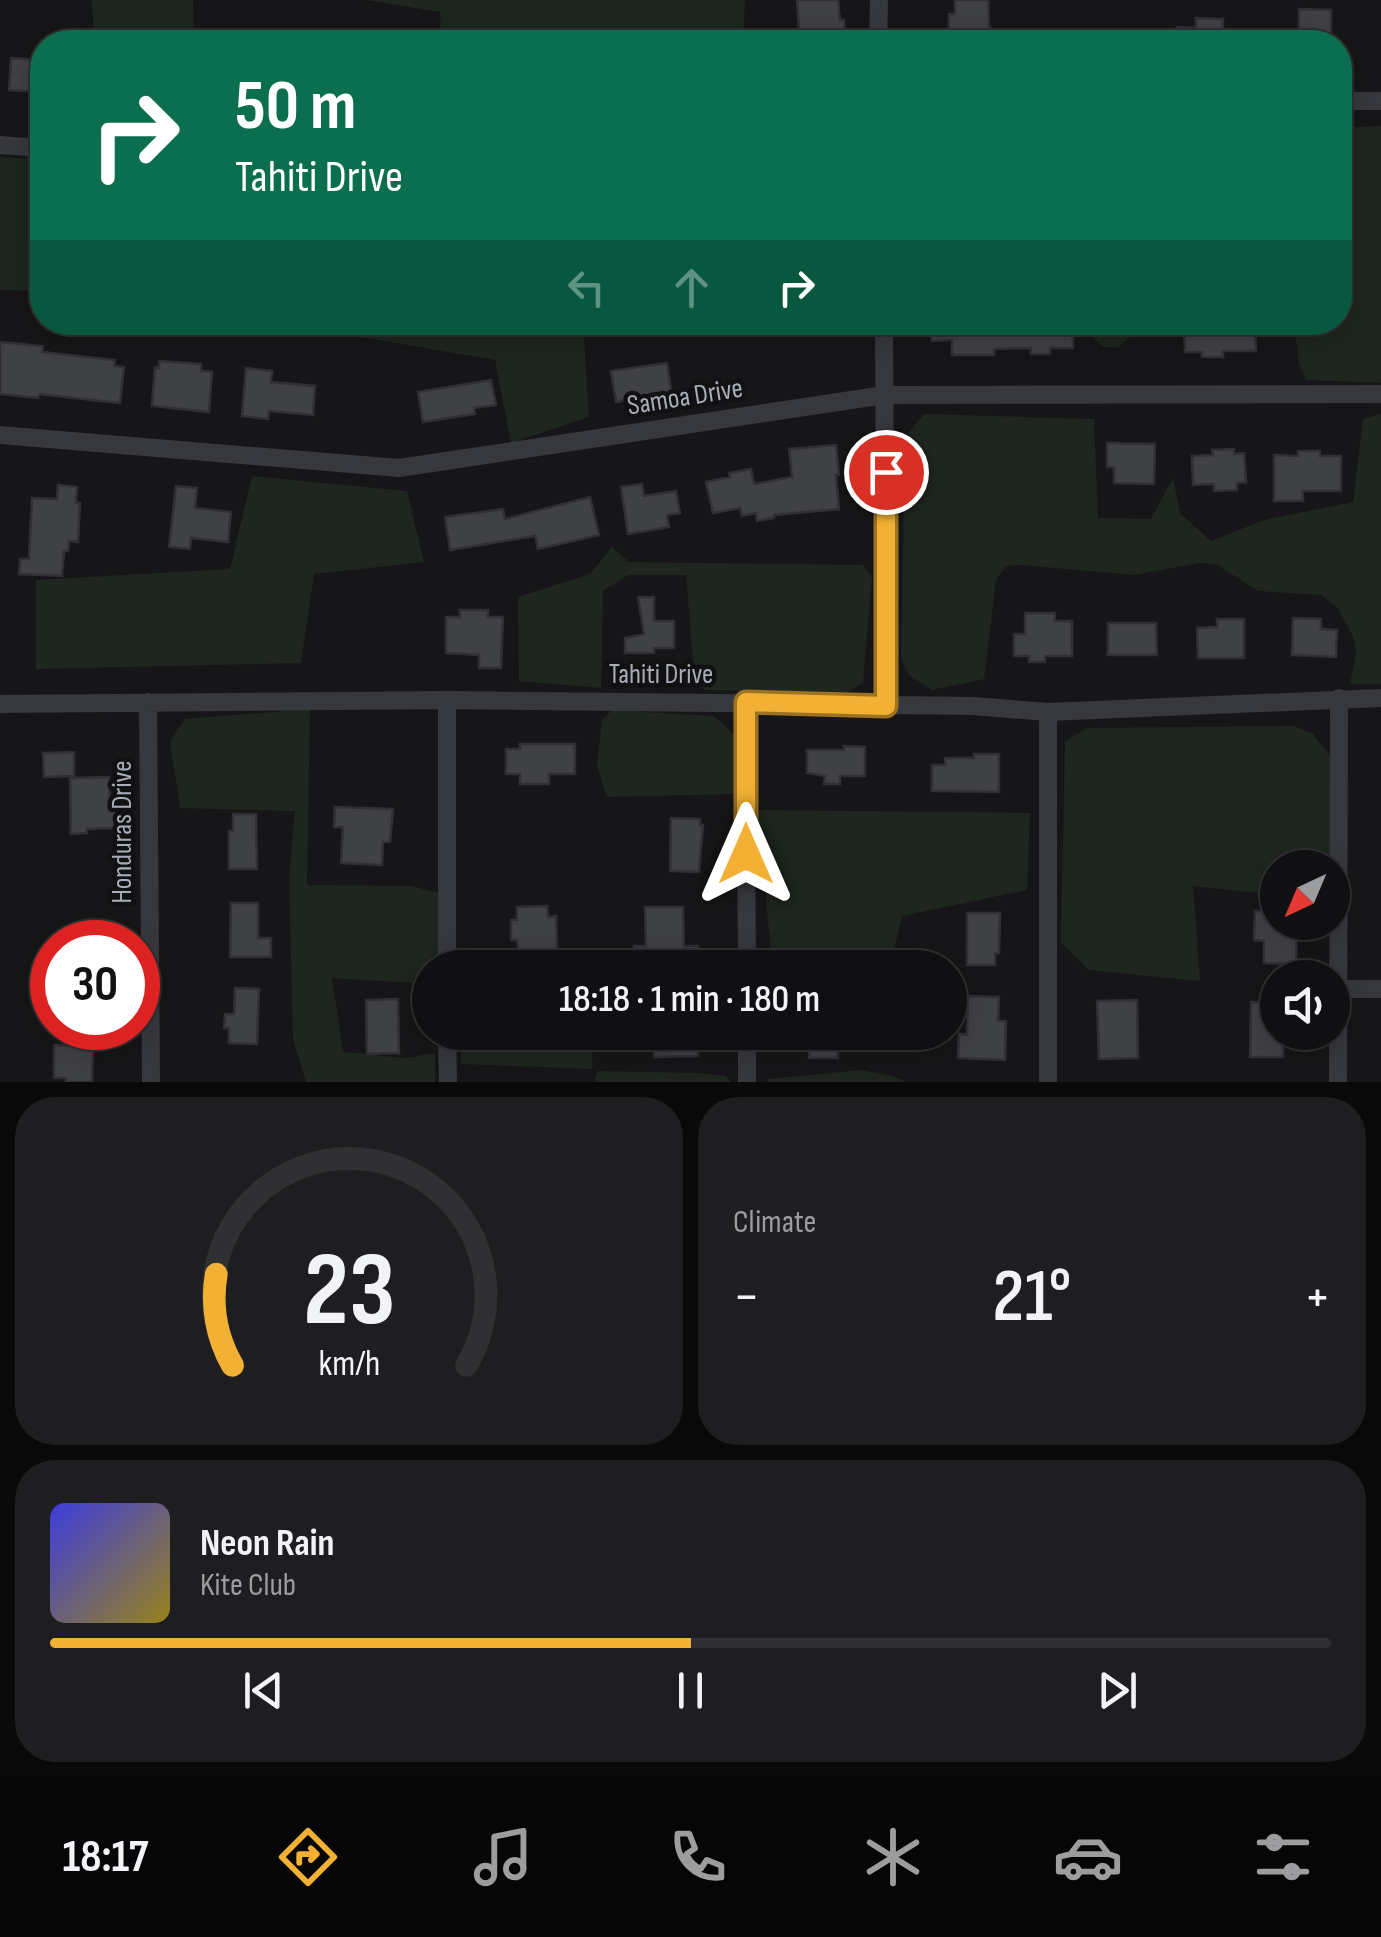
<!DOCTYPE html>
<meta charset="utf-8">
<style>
body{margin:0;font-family:"Sofia Sans Condensed",sans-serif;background:#1e1e20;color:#f1f3f6;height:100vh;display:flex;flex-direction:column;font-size:38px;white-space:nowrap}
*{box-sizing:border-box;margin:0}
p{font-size:32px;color:#9c9d9f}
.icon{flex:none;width:55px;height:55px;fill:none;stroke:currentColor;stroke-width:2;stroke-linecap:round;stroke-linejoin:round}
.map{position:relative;height:1082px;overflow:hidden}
.side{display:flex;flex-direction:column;gap:15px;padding:15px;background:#09090a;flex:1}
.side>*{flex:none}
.hud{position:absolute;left:30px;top:30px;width:1322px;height:305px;border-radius:40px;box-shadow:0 5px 25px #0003,0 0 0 2px #303032;background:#0b6e4f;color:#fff;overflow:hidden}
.needle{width:65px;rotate:224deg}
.controls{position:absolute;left:1260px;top:850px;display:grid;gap:20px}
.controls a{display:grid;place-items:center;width:90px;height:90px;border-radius:50%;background:#101012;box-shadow:0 5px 25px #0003,0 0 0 2px #303032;font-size:50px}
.speed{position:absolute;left:30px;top:920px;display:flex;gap:20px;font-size:50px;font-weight:700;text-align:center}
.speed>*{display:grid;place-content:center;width:130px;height:130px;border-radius:50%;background:#101012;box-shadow:0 5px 25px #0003,0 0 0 2px #303032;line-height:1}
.speed .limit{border:15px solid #d22;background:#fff;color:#111}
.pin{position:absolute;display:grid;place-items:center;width:85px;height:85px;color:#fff;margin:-42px;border:5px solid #fff;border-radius:50%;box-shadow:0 2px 10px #0007}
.me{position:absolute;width:110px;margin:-55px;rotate:0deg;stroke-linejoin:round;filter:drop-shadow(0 0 8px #0008)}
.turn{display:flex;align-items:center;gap:35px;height:210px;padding:0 40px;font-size:45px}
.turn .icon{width:130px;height:130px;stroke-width:2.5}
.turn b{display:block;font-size:70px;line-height:85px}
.lanes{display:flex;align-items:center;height:95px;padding:0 40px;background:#0003;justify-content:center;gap:50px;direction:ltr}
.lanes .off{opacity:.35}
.big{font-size:75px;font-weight:600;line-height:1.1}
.side .tile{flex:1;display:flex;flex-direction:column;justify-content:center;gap:15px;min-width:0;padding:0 35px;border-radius:40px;background:#1e1e20}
.side .dial{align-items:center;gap:0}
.dial svg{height:260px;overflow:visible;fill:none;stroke:#303032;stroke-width:7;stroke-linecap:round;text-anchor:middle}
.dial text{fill:#f1f3f6;stroke:none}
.song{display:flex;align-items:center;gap:30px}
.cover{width:120px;height:120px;border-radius:15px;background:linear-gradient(135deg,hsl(240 70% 55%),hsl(50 70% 35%))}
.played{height:10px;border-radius:5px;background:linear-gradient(90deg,#f2b134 50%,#303032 50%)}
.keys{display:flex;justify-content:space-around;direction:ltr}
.heat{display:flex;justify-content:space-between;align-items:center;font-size:55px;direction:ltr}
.side .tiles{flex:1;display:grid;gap:15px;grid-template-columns:1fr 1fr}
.tile:last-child{grid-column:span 2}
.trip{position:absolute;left:412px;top:950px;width:555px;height:100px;border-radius:50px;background:#101012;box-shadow:0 5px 25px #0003,0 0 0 2px #303032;font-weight:600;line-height:100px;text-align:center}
.tabs{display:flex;height:160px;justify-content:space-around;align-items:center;background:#060607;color:#9c9d9f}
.tabs .icon{width:70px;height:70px}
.tabs .current{color:#f2b134}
.tabs b{font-size:45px;color:#f1f3f6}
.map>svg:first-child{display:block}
</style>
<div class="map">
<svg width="1381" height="1082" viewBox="0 0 1381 1082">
<rect width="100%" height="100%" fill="#161618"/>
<path fill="#1e261f" d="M 92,0 L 193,0 L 194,42 L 94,42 Z
M 366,0 L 745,0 L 743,42 L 441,42 L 440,12 Z
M 1381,126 L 1381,383 L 1306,380 L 1299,365 L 1294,323 L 1340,322 L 1340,128 Z
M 0,157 L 42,160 L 42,291 L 0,290 Z
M 279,323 L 583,323 L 589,417 L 511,443 L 495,360 Z
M 1094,323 L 1133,323 L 1134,333 L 1118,348 L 1103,347 L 1092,336 Z
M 924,414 L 1094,419 L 1098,518 L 1151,519 L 1173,478 L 1180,513 L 1211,541 L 1264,520 L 1353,502 L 1363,419 L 1381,414 L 1381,684 L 1350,684 L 1356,652 L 1353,636 L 1337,607 L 1321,595 L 1258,591 L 1216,564 L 1199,563 L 1134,575 L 1021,565 L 1006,566 L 996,580 L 984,679 L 932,690 L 909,675 L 901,659 L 905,437 Z
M 252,476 L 407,491 L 424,562 L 314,574 L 301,663 L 36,669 L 36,580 L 230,569 Z
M 612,547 L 629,562 L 863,565 L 872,577 L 863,683 L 848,692 L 705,690 L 694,673 L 686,575 L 628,575 L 603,591 L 601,688 L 519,681 L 518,597 L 590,574 Z
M 310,709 L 307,885 L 411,886 L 439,893 L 441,967 L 430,968 L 430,984 L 332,978 L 343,1052 L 405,1058 L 435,1053 L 435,1082 L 306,1082 L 293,1039 L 289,879 L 295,811 L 180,808 L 170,742 L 185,719 Z
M 612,710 L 714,716 L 737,737 L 734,794 L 607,797 L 597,766 L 602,720 Z
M 1294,726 L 1313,734 L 1330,756 L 1332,867 L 1278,868 L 1277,895 L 1193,886 L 1200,981 L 1089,970 L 1061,943 L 1065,742 L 1086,728 Z
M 757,810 L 1030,813 L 1027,890 L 902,916 L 894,950 L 796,960 L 771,951 Z
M 461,1033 L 593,1033 L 592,1069 L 461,1064 Z
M 861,1070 L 893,1076 L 906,1082 L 767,1082 L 768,1079 Z
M 597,1071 L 700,1073 L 725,1076 L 731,1082 L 595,1082 Z"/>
<path fill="#404145" stroke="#303034" stroke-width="2.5" d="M 797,0 L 838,0 L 840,20 L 844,20 L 846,42 L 800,42 Z
M 955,0 L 988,0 L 989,26 L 1004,42 L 949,41 L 949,14 L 955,14 Z
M 1299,9 L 1331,10 L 1331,42 L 1299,42 Z
M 1196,18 L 1223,19 L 1223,42 L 1176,42 L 1177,27 L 1196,28 Z
M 11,58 L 42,60 L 42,92 L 9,90 Z
M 932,322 L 1073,322 L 1073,348 L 1050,348 L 1050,354 L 1031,354 L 1031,348 L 994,349 L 994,355 L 952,355 L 952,340 L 932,341 Z
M 1184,322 L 1255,324 L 1256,351 L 1223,351 L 1223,357 L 1202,357 L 1202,352 L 1185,352 Z
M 0,342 L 43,346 L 42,352 L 115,360 L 114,366 L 124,367 L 120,403 L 39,394 L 38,398 L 0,394 Z
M 159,361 L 201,364 L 201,371 L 212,372 L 209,412 L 152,406 L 155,367 L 159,368 Z
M 667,363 L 673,401 L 646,405 L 645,397 L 616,402 L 611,371 Z
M 246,368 L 272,371 L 271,382 L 315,386 L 313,415 L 269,411 L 268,419 L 242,416 Z
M 491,380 L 496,405 L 474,408 L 475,414 L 423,422 L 418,392 Z
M 1107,443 L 1155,444 L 1154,484 L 1114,483 L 1114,467 L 1107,467 Z
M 836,445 L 839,475 L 836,475 L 839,509 L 774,515 L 774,518 L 757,521 L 756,513 L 742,516 L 740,508 L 713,513 L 706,482 L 730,477 L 729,473 L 751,469 L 754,484 L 792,477 L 789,449 Z
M 1234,449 L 1234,454 L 1244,453 L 1246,482 L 1237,483 L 1237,490 L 1214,491 L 1214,484 L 1193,485 L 1192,456 L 1213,455 L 1212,450 Z
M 1298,451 L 1320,451 L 1320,456 L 1341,456 L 1341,491 L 1303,491 L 1303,501 L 1274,501 L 1274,455 L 1298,456 Z
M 642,484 L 644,496 L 676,491 L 680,513 L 667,515 L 669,527 L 628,534 L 621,487 Z
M 58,485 L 77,487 L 76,503 L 80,503 L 78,542 L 69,541 L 68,551 L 64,551 L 62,576 L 19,574 L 20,559 L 29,559 L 32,498 L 57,499 Z
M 176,486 L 197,488 L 195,508 L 231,512 L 228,542 L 191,538 L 190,549 L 169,547 Z
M 590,497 L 599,535 L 538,549 L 535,536 L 450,550 L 445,517 L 503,509 L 505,519 Z
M 638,597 L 654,597 L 654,621 L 674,621 L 674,648 L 654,648 L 654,653 L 625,653 L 625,638 L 644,634 Z
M 460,610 L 488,610 L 488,617 L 503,617 L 501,668 L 479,668 L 479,655 L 446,653 L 446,617 L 460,617 Z
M 1025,613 L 1055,613 L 1055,621 L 1072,621 L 1072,656 L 1045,656 L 1045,662 L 1029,662 L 1029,656 L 1014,656 L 1014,634 L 1025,634 Z
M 1293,618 L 1321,619 L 1321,629 L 1337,630 L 1336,657 L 1292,655 Z
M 1217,619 L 1244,619 L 1244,658 L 1198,658 L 1197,628 L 1217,627 Z
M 1108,623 L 1156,623 L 1157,655 L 1108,655 Z
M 520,744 L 575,744 L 575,774 L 549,774 L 549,784 L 520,784 L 520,774 L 506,774 L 506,749 L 520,749 Z
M 844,746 L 865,747 L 865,776 L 840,776 L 840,784 L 824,784 L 825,776 L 807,773 L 807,750 L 844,750 Z
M 74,752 L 74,776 L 44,777 L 43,753 Z
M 974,754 L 999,754 L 999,792 L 932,791 L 932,765 L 945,765 L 945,758 L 974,758 Z
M 109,777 L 110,803 L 117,803 L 118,828 L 87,829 L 87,833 L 71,834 L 70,778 Z
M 335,807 L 393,809 L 390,842 L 383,842 L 382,865 L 341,863 L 343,827 L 334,827 Z
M 233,814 L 256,814 L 257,869 L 229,869 L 229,831 L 233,831 Z
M 671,818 L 700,819 L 700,825 L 703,825 L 699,872 L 670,871 Z
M 231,903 L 258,903 L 258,938 L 271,938 L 271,957 L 230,957 Z
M 547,906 L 548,917 L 556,916 L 557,949 L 548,949 L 549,968 L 525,968 L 525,953 L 518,953 L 517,940 L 511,940 L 511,920 L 517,920 L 517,907 Z
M 645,907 L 683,907 L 684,946 L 698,946 L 698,968 L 634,968 L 634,946 L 646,946 Z
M 1255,911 L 1278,911 L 1278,922 L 1297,922 L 1296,964 L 1264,963 L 1264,941 L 1254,940 Z
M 967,913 L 1000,913 L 999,953 L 995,953 L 995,965 L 967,965 Z
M 235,988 L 259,989 L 257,1044 L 229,1043 L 229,1028 L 224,1028 L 225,1014 L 234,1014 Z
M 968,996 L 999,997 L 998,1021 L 1006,1021 L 1005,1060 L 958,1058 L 959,1034 L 967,1035 Z
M 398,999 L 399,1053 L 367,1054 L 366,1000 Z
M 1137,1000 L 1138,1058 L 1099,1059 L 1097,1001 Z
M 1251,1002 L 1278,1003 L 1278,1032 L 1283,1032 L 1283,1057 L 1250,1057 Z
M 654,1032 L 698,1032 L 698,1056 L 654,1057 Z
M 809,1032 L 837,1035 L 838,1058 L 809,1058 Z
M 54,1045 L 93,1046 L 92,1082 L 66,1082 L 66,1078 L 54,1078 Z"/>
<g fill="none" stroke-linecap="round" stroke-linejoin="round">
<path stroke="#37383d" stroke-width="18" d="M 878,42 L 879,0
M 1340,101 L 1381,101
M 0,145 L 42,148
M 884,322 L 886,706
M 0,435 L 399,468 L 885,395 L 1381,394
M 447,700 L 447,968
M 148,702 L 151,1082
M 745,703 L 747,968
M 0,704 L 447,700 L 973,706 L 1048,712 L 1381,698
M 1338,989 L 1381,989
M 447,1032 L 448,1082
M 747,1032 L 747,1082
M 1048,1082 L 1048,712
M 1338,1082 L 1339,698"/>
</g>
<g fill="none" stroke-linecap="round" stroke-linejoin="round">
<defs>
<path id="route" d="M 746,854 L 746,702 L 886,706 L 886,472"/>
</defs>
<use href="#route" stroke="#9d7322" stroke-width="25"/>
<use href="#route" stroke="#f2b134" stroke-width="18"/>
</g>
<g text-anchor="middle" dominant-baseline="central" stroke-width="9" stroke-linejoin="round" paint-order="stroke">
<g font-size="28" fill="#a8adb8" stroke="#111113">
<text transform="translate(685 397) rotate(-9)">Samoa Drive</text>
<text x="661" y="674">Tahiti Drive</text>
<text transform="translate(122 832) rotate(-90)">Honduras Drive</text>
</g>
</g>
</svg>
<div class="controls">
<a><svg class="needle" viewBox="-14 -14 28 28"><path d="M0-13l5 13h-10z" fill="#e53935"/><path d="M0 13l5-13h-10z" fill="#9c9d9f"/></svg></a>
<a><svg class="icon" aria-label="sound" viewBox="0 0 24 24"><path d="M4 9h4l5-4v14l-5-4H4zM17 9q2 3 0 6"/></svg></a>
</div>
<div class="speed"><div class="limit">30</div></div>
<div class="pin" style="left:886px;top:472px;background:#d93025"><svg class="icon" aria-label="arrive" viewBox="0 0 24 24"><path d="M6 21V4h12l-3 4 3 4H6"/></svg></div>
<svg class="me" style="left:746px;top:854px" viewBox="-20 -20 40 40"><path d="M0-17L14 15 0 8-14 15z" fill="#f2b134" stroke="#fff" stroke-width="4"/></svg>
<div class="trip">18:18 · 1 min · 180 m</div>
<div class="hud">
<div class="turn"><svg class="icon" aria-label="right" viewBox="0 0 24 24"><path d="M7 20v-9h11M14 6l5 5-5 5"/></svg><div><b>50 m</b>Tahiti Drive</div></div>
<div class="lanes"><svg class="icon off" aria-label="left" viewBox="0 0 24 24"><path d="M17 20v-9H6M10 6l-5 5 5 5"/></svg><svg class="icon off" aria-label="ahead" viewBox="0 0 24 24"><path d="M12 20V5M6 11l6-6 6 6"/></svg><svg class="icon" aria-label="right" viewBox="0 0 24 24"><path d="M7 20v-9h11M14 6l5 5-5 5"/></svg></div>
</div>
</div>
<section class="side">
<div class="tiles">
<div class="tile dial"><svg viewBox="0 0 100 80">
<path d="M14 69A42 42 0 1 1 86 69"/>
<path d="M14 69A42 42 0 0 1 9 41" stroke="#f2b134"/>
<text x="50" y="56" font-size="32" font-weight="700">23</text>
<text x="50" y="72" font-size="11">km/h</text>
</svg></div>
<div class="tile"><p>Climate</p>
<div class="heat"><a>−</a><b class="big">21°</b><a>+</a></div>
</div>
<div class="tile">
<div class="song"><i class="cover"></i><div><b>Neon Rain</b><p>Kite Club</p></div></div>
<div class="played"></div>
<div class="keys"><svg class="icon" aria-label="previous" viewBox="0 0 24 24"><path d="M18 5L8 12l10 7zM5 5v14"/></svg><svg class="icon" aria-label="pause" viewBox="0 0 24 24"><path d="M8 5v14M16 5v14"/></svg><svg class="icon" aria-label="next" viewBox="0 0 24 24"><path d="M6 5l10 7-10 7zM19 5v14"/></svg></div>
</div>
</div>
</section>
<nav class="tabs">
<b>18:17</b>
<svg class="icon current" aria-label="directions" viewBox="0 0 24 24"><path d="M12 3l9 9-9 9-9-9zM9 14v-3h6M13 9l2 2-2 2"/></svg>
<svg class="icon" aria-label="music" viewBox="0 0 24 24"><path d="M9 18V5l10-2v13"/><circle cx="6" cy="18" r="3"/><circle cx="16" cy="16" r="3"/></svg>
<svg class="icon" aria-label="phone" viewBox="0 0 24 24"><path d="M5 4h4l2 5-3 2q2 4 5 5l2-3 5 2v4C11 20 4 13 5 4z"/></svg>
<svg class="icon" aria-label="climate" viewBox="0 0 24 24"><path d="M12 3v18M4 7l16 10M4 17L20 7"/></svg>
<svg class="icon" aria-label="car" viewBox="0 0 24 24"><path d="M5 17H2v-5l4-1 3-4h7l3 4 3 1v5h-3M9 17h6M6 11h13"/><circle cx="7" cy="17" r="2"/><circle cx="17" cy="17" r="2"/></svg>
<svg class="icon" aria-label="filters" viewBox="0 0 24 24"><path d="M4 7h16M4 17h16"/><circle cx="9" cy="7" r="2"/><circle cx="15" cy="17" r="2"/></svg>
</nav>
